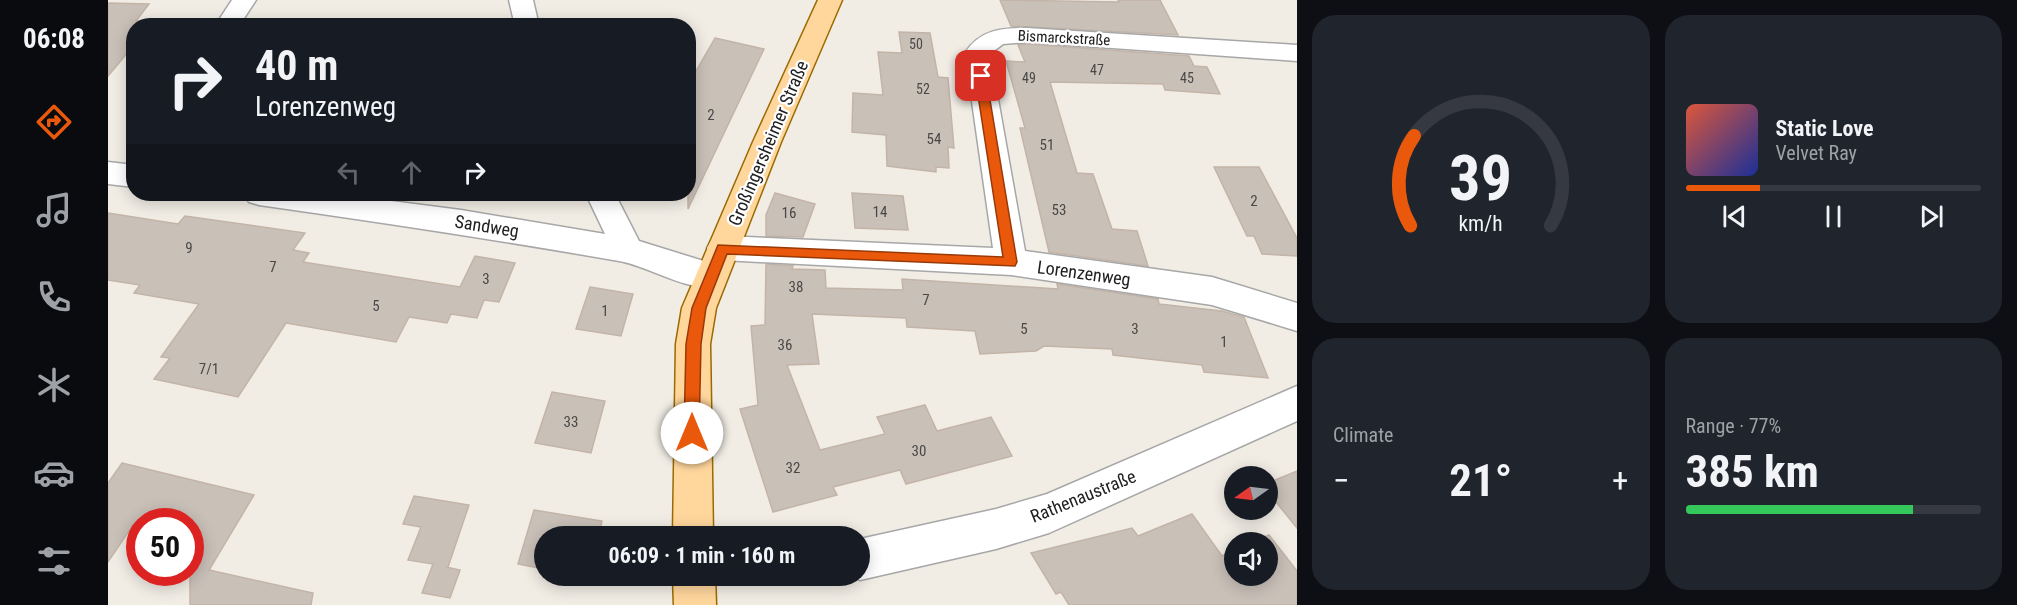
<!DOCTYPE html>
<meta charset="utf-8">
<style>
body{margin:0;font-family:"Roboto Condensed",sans-serif;background:#20242c;color:#f1f3f6;height:100vh;display:flex;flex-direction:column;font-size:22px;white-space:nowrap}
*{box-sizing:border-box;margin:0}
p{font-size:20px;color:#9ea1a6}
.icon{flex:none;width:33px;height:33px;fill:none;stroke:currentColor;stroke-width:2;stroke-linecap:round;stroke-linejoin:round}
.map{position:relative;flex:1;overflow:hidden}
.side{display:flex;flex-direction:column;gap:15px;padding:15px;background:#0d0f14;width:720px}
.side>*{flex:none}
.hud{position:absolute;left:18px;top:18px;width:570px;height:183px;border-radius:24px;box-shadow:0 3px 15px #0003;background:#171b24;color:#f1f3f6;overflow:hidden}
.needle{width:39px;rotate:256deg}
.buttons{position:absolute;left:1116px;top:466px;display:grid;gap:12px}
.buttons a{display:grid;place-items:center;width:54px;height:54px;border-radius:50%;background:#171b24;box-shadow:0 3px 15px #0003;font-size:30px}
.speed{position:absolute;left:18px;top:508px;display:flex;gap:12px;font-size:30px;font-weight:700;text-align:center}
.speed>*{display:grid;place-content:center;width:78px;height:78px;border-radius:50%;background:#171b24;box-shadow:0 3px 15px #0003;line-height:1}
.speed .limit{border:9px solid #d22;background:#fff;color:#111}
.pin{position:absolute;display:grid;place-items:center;width:51px;height:51px;color:#fff;margin:-26px;border-radius:12px;box-shadow:0 3px 9px #0006}
.me{position:absolute;width:66px;margin:-33px;rotate:0deg;stroke-linejoin:round;filter:drop-shadow(0 0 4px #0008)}
.turn{display:flex;align-items:center;gap:21px;height:126px;padding:0 30px;font-size:27px}
.turn .icon{width:78px;height:78px;stroke-width:2.5}
.turn b{display:block;font-size:42px;line-height:51px}
.lanes{display:flex;align-items:center;height:57px;padding:0 30px;background:#0003;justify-content:center;gap:30px;direction:ltr}
.lanes .off{opacity:.35}
.big{font-size:45px;font-weight:700;line-height:1.1}
.side .card{flex:1;display:flex;flex-direction:column;justify-content:center;gap:9px;min-width:0;padding:0 21px;border-radius:24px;background:#20242c}
.side .dial{align-items:center;gap:0}
.dial svg{height:156px;overflow:visible;fill:none;stroke:#363941;stroke-width:7;stroke-linecap:round;text-anchor:middle}
.dial text{fill:#f1f3f6;stroke:none}
.song{display:flex;align-items:center;gap:18px}
.cover{width:72px;height:72px;border-radius:9px;background:linear-gradient(135deg,hsl(10 70% 55%),hsl(230 70% 35%))}
.played{height:6px;border-radius:3px;background:linear-gradient(90deg,#ea580c 25%,#363941 25%)}
.keys{display:flex;justify-content:space-around;direction:ltr}
.heat{display:flex;justify-content:space-between;align-items:center;font-size:33px;direction:ltr}
.charge{height:9px;border-radius:4px;background:linear-gradient(90deg,#34c759 77%,#363941 0)}
.side .tiles{flex:1;display:grid;gap:15px;grid-template-columns:repeat(2,1fr)}
.trip{position:absolute;left:426px;top:526px;width:336px;height:60px;border-radius:30px;background:#171b24;box-shadow:0 3px 15px #0003;font-weight:700;line-height:60px;text-align:center}
main{display:flex;flex:1;min-height:0}
.tabs{display:flex;flex-direction:column;width:108px;justify-content:space-around;align-items:center;background:#090b0e;color:#9ea1a6}
.tabs .icon{width:42px;height:42px}
.tabs .active{color:#ea580c}
.tabs b{font-size:27px;color:#f1f3f6}
.map>svg:first-child{display:block}
</style>
<main>
<nav class="tabs">
<b>06:08</b>
<svg class="icon active" aria-label="directions" viewBox="0 0 24 24"><path d="M12 3l9 9-9 9-9-9zM9 14v-3h6M13 9l2 2-2 2"/></svg>
<svg class="icon" aria-label="music" viewBox="0 0 24 24"><path d="M9 18V5l10-2v13"/><circle cx="6" cy="18" r="3"/><circle cx="16" cy="16" r="3"/></svg>
<svg class="icon" aria-label="phone" viewBox="0 0 24 24"><path d="M5 4h4l2 5-3 2q2 4 5 5l2-3 5 2v4C11 20 4 13 5 4z"/></svg>
<svg class="icon" aria-label="climate" viewBox="0 0 24 24"><path d="M12 3v18M4 7l16 10M4 17L20 7"/></svg>
<svg class="icon" aria-label="car" viewBox="0 0 24 24"><path d="M5 17H2v-5l4-1 3-4h7l3 4 3 1v5h-3M9 17h6M6 11h13"/><circle cx="7" cy="17" r="2"/><circle cx="17" cy="17" r="2"/></svg>
<svg class="icon" aria-label="filters" viewBox="0 0 24 24"><path d="M4 7h16M4 17h16"/><circle cx="9" cy="7" r="2"/><circle cx="15" cy="17" r="2"/></svg>
</nav>
<div class="map">
<svg width="1189" height="605" viewBox="0 0 1189 605">
<rect width="100%" height="100%" fill="#f1ede5"/>
<path fill="#c9c0b8" stroke="#c3b4a7" stroke-width="1.5" d="M 892,0 L 1011,2 L 1010,0 L 1052,0 L 1070,35 L 903,26 Z
M 0,3 L 41,4 L 28,21 L 46,21 L 42,26 L 26,26 L 26,45 L 0,76 Z
M 791,32 L 822,33 L 830,77 L 840,78 L 846,148 L 840,147 L 841,168 L 828,167 L 828,172 L 779,166 L 778,135 L 744,132 L 745,93 L 775,95 L 770,52 L 794,53 Z
M 607,38 L 656,49 L 580,209 L 580,85 Z
M 919,44 L 1081,56 L 1086,66 L 1099,67 L 1112,94 L 1057,90 L 1055,84 L 942,82 L 969,173 L 985,174 L 1004,229 L 1029,231 L 1040,266 L 941,252 L 912,128 L 917,128 L 898,61 L 917,62 L 910,45 Z
M 1106,167 L 1151,167 L 1189,238 L 1189,256 L 1154,254 L 1146,236 L 1139,236 Z
M 667,193 L 707,204 L 695,237 L 658,236 L 658,215 Z
M 744,193 L 795,196 L 800,230 L 747,228 Z
M 0,213 L 70,224 L 77,216 L 197,233 L 185,250 L 201,253 L 195,262 L 352,287 L 367,256 L 407,263 L 391,302 L 376,300 L 369,318 L 343,314 L 339,323 L 301,317 L 288,342 L 178,323 L 130,397 L 46,379 L 62,358 L 53,357 L 91,304 L 26,293 L 32,285 L 0,280 Z
M 658,264 L 685,266 L 684,269 L 717,270 L 718,288 L 795,290 L 794,279 L 950,289 L 949,284 L 1050,299 L 1051,304 L 1114,311 L 1136,317 L 1160,378 L 1096,372 L 1094,365 L 1005,355 L 1004,349 L 936,346 L 928,351 L 872,354 L 867,331 L 799,327 L 798,318 L 704,314 L 711,364 L 679,365 L 712,450 L 777,434 L 769,417 L 817,405 L 829,431 L 883,417 L 904,456 L 798,484 L 792,470 L 725,487 L 729,495 L 665,512 L 632,409 L 650,405 L 643,326 L 657,325 Z
M 482,287 L 525,294 L 513,336 L 468,329 Z
M 444,392 L 497,401 L 483,453 L 427,443 Z
M 14,463 L 146,495 L 101,570 L 205,593 L 203,605 L 82,605 L 82,522 L 27,522 L 0,562 L 0,483 Z
M 1189,471 L 1189,528 L 1160,492 L 1160,483 Z
M 306,496 L 361,505 L 340,567 L 338,567 L 352,570 L 342,598 L 314,593 L 325,564 L 300,560 L 313,527 L 295,524 Z
M 426,510 L 494,521 L 490,537 L 436,537 L 436,569 L 410,564 Z
M 1084,514 L 1114,556 L 1126,550 L 1126,576 L 1160,576 L 1160,543 L 1142,543 L 1161,535 L 1189,571 L 1189,605 L 961,605 L 953,592 L 948,594 L 923,553 L 1024,528 L 1030,536 Z"/>
<g fill="none" stroke-linecap="round" stroke-linejoin="round">
<defs>
<path id="minor" d="M 124,0 L 148,0 L 131,26 L 107,26 Z
M 401,0 L 425,0 L 431,26 L 407,26 Z
M 919,28 L 1189,45 L 1189,61 L 919,42 L 895,44 L 882,54 L 917,251 L 1104,277 L 1189,303 L 1189,331 L 1104,305 L 903,275 L 615,260 L 604,257 L 599,248 L 604,239 L 615,236 L 885,248 L 857,53 C 872,30 893,28 919,28 Z
M 0,162 L 26,165 L 26,187 L 0,184 Z
M 136,194 L 229,194 L 353,210 L 497,234 L 478,194 L 507,194 L 531,241 L 615,267 L 620,276 L 615,285 C 585,296 542,266 511,261 C 391,240 271,222 151,205 L 141,202 Z
M 1189,386 L 1189,421 L 941,533 L 888,549 L 752,580 L 743,576 L 752,576 L 752,539 L 888,509 L 939,494 Z"/>
<path id="major" d="M 710,0 L 734,0 L 673,142 L 608,308 L 602,344 L 605,537 L 565,537 L 568,344 L 574,308 L 645,142 Z
M 565,576 L 607,576 L 608,605 L 566,605 Z"/>
</defs>
<use href="#minor" stroke="#a7a7a7" stroke-width="3"/>
<use href="#major" stroke="#9b6a00" stroke-width="3"/>
<use href="#minor" fill="#fff" fill-rule="evenodd"/>
<use href="#major" fill="#ffd69c" fill-rule="evenodd"/>
</g>
<path fill="#ea580c" stroke="#983908" stroke-width="1.5" d="M 873,73 L 878,76 L 909,262 L 907,266 L 619,254 L 598,308 L 593,344 L 591,433 L 589,438 L 584,441 L 578,438 L 576,433 L 578,344 L 584,308 L 610,245 L 895,257 L 867,76 Z"/>
<g text-anchor="middle" dominant-baseline="central" stroke-width="4.5" stroke-linejoin="round" paint-order="stroke">
<g font-size="14" fill="#4a4846">
<text x="808" y="44">50</text>
<text x="989" y="70">47</text>
<text x="921" y="78">49</text>
<text x="1079" y="78">45</text>
<text x="815" y="89">52</text>
</g>
<g font-size="15" fill="#202020" stroke="#fff">
<text transform="translate(956 38) rotate(3)">Bismarckstraße</text>
</g>
<g font-size="15" fill="#4a4846">
<text x="603" y="115">2</text>
<text x="826" y="139">54</text>
<text x="939" y="145">51</text>
<text x="1146" y="201">2</text>
<text x="951" y="210">53</text>
<text x="772" y="212">14</text>
<text x="681" y="213">16</text>
<text x="81" y="248">9</text>
<text x="165" y="267">7</text>
<text x="378" y="279">3</text>
<text x="688" y="287">38</text>
<text x="818" y="300">7</text>
<text x="268" y="306">5</text>
<text x="497" y="311">1</text>
<text x="916" y="329">5</text>
<text x="1027" y="329">3</text>
<text x="1116" y="342">1</text>
<text x="677" y="345">36</text>
<text x="101" y="369">7/1</text>
<text x="463" y="422">33</text>
<text x="811" y="451">30</text>
<text x="685" y="468">32</text>
</g>
<g font-size="18" fill="#202020" stroke="#fff">
<text transform="translate(660 143) rotate(-67)">Großingersheimer Straße</text>
<text transform="translate(379 226) rotate(9)">Sandweg</text>
<text transform="translate(976 273) rotate(8)">Lorenzenweg</text>
<text transform="translate(975 496) rotate(-22)">Rathenaustraße</text>
</g>
</g>
</svg>
<div class="buttons">
<a><svg class="needle" viewBox="-14 -14 28 28"><path d="M0-13l5 13h-10z" fill="#e53935"/><path d="M0 13l5-13h-10z" fill="#9ea1a6"/></svg></a>
<a><svg class="icon" aria-label="sound" viewBox="0 0 24 24"><path d="M4 9h4l5-4v14l-5-4H4zM17 9q2 3 0 6"/></svg></a>
</div>
<div class="speed"><div class="limit">50</div></div>
<div class="pin" style="left:873px;top:76px;background:#d93025"><svg class="icon" aria-label="arrive" viewBox="0 0 24 24"><path d="M6 21V4h12l-3 4 3 4H6"/></svg></div>
<svg class="me" style="left:584px;top:433px" viewBox="-20 -20 40 40"><circle r="19" fill="#fff"/><path d="M0-13L10 11 0 6-10 11z" fill="#ea580c"/></svg>
<div class="trip">06:09 · 1 min · 160 m</div>
<div class="hud">
<div class="turn"><svg class="icon" aria-label="right" viewBox="0 0 24 24"><path d="M7 20v-9h11M14 6l5 5-5 5"/></svg><div><b>40 m</b>Lorenzenweg</div></div>
<div class="lanes"><svg class="icon off" aria-label="left" viewBox="0 0 24 24"><path d="M17 20v-9H6M10 6l-5 5 5 5"/></svg><svg class="icon off" aria-label="ahead" viewBox="0 0 24 24"><path d="M12 20V5M6 11l6-6 6 6"/></svg><svg class="icon" aria-label="right" viewBox="0 0 24 24"><path d="M7 20v-9h11M14 6l5 5-5 5"/></svg></div>
</div>
</div>
<section class="side">
<div class="tiles">
<div class="card dial"><svg viewBox="0 0 100 80">
<path d="M14 69A42 42 0 1 1 86 69"/>
<path d="M14 69A42 42 0 0 1 16 23" stroke="#ea580c"/>
<text x="50" y="56" font-size="32" font-weight="700">39</text>
<text x="50" y="72" font-size="11">km/h</text>
</svg></div>
<div class="card">
<div class="song"><i class="cover"></i><div><b>Static Love</b><p>Velvet Ray</p></div></div>
<div class="played"></div>
<div class="keys"><svg class="icon" aria-label="previous" viewBox="0 0 24 24"><path d="M18 5L8 12l10 7zM5 5v14"/></svg><svg class="icon" aria-label="pause" viewBox="0 0 24 24"><path d="M8 5v14M16 5v14"/></svg><svg class="icon" aria-label="next" viewBox="0 0 24 24"><path d="M6 5l10 7-10 7zM19 5v14"/></svg></div>
</div>
<div class="card"><p>Climate</p>
<div class="heat"><a>−</a><b class="big">21°</b><a>+</a></div>
</div>
<div class="card"><p>Range · 77%</p><b class="big">385 km</b><div class="charge"></div></div>
</div>
</section>
</main>
